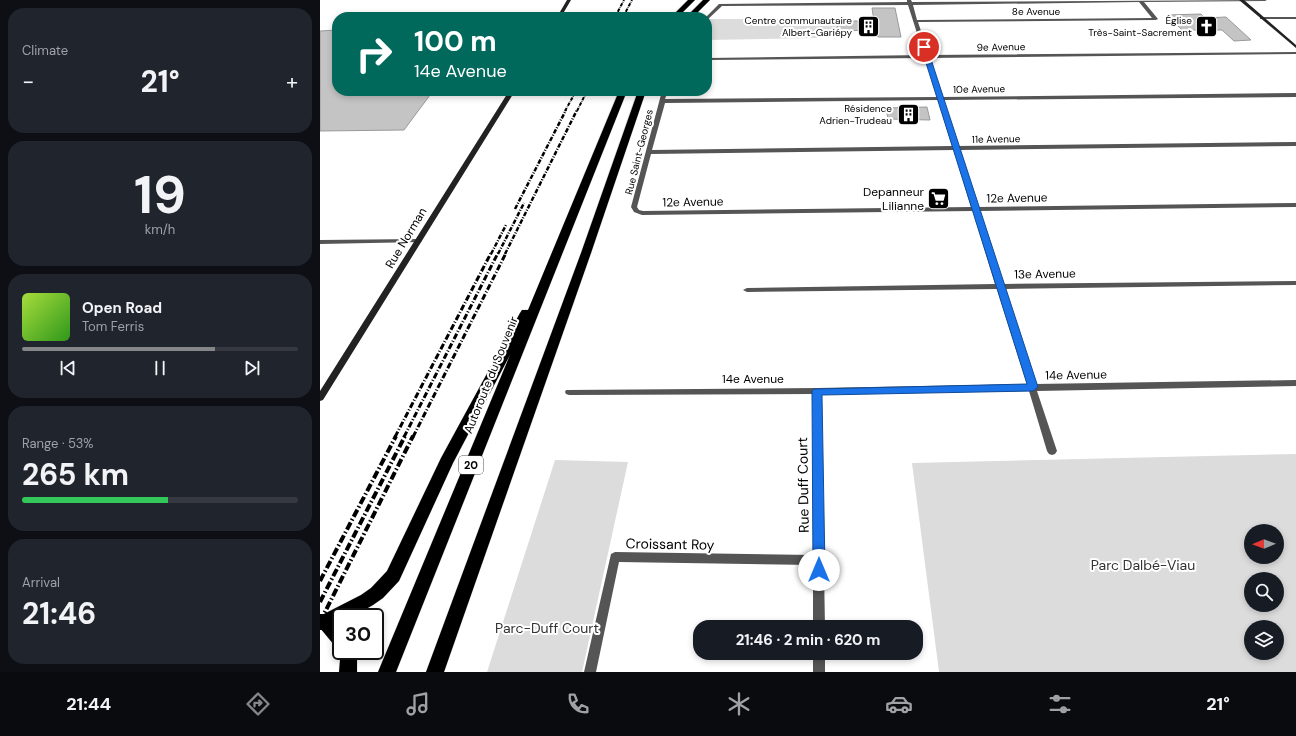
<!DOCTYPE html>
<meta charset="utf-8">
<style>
body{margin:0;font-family:"DM Sans",sans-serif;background:#20242c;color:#f1f3f6;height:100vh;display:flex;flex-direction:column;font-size:15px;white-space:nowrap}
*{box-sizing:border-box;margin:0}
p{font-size:13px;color:#9ea1a6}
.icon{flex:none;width:22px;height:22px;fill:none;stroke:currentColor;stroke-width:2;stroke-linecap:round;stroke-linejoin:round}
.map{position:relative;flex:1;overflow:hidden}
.drawer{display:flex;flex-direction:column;gap:8px;padding:8px;background:#0d0f14;width:320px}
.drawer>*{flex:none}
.hud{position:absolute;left:12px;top:12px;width:380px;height:84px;border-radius:16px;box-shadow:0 2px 6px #0003;background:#00695c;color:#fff;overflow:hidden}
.needle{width:26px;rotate:269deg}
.tools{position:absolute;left:924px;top:524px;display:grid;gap:8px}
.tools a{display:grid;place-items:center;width:40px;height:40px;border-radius:50%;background:#171b24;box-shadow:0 2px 6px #0003;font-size:20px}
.speed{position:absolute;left:12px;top:608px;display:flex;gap:8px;font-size:20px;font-weight:700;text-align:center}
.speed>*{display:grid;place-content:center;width:52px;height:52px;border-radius:50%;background:#171b24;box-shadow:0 2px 6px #0003;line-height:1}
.speed .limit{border:2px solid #111;border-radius:6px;background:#fff;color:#111}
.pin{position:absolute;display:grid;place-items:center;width:34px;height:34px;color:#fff;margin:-17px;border:2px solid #fff;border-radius:50%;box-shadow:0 1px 4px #0007}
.me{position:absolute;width:44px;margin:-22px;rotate:0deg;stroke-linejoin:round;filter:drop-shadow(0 0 3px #0008)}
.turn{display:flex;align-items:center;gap:14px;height:84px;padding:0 16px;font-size:18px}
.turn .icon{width:52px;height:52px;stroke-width:2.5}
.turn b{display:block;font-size:28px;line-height:34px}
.big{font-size:30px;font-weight:700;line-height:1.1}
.drawer .card{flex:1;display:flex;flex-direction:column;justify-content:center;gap:6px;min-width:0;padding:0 14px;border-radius:16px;background:#20242c}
.drawer .dial{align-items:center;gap:0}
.dial b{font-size:52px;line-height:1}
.song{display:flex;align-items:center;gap:12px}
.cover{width:48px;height:48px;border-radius:6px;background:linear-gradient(135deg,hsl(80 70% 55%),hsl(110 70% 35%))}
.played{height:4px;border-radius:2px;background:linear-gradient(90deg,#858687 70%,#363941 70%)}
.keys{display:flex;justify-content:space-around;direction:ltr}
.heat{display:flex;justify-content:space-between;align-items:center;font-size:22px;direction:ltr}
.charge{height:6px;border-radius:3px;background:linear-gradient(90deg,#34c759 53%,#363941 0)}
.trip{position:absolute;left:373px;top:620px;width:230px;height:40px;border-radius:16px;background:#171b24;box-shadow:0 2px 6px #0003;font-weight:700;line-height:40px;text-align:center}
.tabs{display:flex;height:64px;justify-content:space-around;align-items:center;background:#090b0e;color:#9ea1a6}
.tabs .icon{width:28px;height:28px}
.tabs .active{color:#858687}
.tabs b{font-size:18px;color:#f1f3f6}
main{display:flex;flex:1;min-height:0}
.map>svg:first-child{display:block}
</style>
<main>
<section class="drawer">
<div class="card"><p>Climate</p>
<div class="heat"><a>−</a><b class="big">21°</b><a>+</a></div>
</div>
<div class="card dial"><b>19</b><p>km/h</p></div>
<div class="card">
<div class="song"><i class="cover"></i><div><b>Open Road</b><p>Tom Ferris</p></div></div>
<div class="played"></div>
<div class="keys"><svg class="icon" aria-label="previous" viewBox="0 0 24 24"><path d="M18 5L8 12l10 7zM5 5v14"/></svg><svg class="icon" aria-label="pause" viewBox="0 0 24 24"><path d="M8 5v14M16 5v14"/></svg><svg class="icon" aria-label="next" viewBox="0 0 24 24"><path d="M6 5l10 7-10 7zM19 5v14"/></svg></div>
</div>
<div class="card"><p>Range · 53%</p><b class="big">265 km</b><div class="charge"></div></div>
<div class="card"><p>Arrival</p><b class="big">21:46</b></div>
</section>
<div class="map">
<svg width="976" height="672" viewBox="0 0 976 672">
<rect width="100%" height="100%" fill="#fff"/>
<path fill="#dcdcdc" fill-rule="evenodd" d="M 387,19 L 476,19 L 476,21 L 517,21 L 519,31 L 496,31 L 497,38 L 387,40 Z
M 976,454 L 976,672 L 619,672 L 592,463 ZM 931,531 L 957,531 L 957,557 L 931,557 ZM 931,579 L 957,579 L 957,605 L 931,605 ZM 931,627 L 957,627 L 957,653 L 931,653 Z
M 235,460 L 308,462 L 262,672 L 167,672 Z"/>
<path fill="#c4c4c4" stroke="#999" d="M 552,8 L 575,8 L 581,37 L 558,37 L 556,30 L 518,31 L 517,21 L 554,21 Z
M 881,14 L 885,18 L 906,17 L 931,40 L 914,41 L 902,30 L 862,30 L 847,15 Z
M 17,30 L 17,91 L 113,91 L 84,130 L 0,131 L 0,31 Z
M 607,107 L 610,120 L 568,119 L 566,108 Z"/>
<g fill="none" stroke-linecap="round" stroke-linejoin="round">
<defs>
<path id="highway" d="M 368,0 L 375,0 L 358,17 L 351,17 Z
M 383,0 L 390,0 L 373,17 L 366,17 Z
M 299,91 L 307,91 L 76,672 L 58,672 L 190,355 L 133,463 L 79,581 L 63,598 L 53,605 L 32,617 L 21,617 L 21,623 L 19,624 L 21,627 L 21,651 L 37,651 L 37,672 L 19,672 L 21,648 L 15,646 L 0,628 L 0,616 L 41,595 L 51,588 L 67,571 L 121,458 L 200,313 L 202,310 L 208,310 Z
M 318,91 L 326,91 L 271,253 L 124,672 L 106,672 L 261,253 Z"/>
</defs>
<use href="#highway" stroke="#dbdbdb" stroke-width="1"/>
<path fill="#555" fill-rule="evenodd" d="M 587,0 L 591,0 L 592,2 L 947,0 L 945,1 L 824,2 L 838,19 L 836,20 L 598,22 L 609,55 L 976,52 L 976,54 L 610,58 L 622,97 L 976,93 L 976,97 L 623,100 L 638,146 L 976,142 L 976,146 L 640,150 L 658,207 L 976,203 L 976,207 L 659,211 L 683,284 L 976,281 L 976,285 L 684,289 L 715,384 L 976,380 L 976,386 L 717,391 L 737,451 L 735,454 L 732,455 L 729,454 L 727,451 L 709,391 L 501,394 L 505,627 L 493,627 L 493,565 L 299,562 L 276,672 L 264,672 L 291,554 L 295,552 L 493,555 L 493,394 L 249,395 L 246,394 L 245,392 L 246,390 L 497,388 L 707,384 L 677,289 L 427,292 L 423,290 L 427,288 L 675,284 L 653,211 L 322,215 L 314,212 L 311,207 L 342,91 L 348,91 L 345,99 L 617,97 L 605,58 L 387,60 L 387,58 L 604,55 L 588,5 L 402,6 L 387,20 L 386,17 L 399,4 L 587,2 ZM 819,2 L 832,18 L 597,20 L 593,5 ZM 618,100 L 632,146 L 332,150 L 345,103 ZM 634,150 L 651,207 L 323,211 L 319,210 L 317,207 L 331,154 Z
M 942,17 L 976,17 L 976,19 L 940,19 L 940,17 Z
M 99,239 L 102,241 L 101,242 L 0,244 L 0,240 Z
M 493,653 L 505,653 L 505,672 L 493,672 Z"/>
<path fill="#222" fill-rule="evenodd" d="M 247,0 L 251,0 L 241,17 L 237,17 Z
M 919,0 L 924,0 L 976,45 L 976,48 Z
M 189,91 L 195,91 L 3,400 L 0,401 L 0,391 Z"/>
<use href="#highway" fill="#000" fill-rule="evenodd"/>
<path stroke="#000" stroke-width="2" stroke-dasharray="3.5 1 0.5 1" stroke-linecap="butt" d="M 295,17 L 304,0
M 303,17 L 312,0
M 245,111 L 256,91
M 257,111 L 267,91"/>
<path stroke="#000" stroke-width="2.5" stroke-dasharray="4.5 1.5 1 1.5" stroke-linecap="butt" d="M 195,209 L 246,110
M 171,254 L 186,225
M 178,254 L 204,203
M 185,254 L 257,110"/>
<path stroke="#000" stroke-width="3" stroke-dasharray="6 2 1 2" stroke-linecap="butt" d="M 75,437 L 171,253
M 84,437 L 178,253
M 93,437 L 186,253"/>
<path stroke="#000" stroke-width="4" stroke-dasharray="8 2.5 1.5 2.5" stroke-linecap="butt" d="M 0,581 L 76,436
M 0,602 L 85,436
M 0,622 L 93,436"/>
<defs>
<path id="highway-bridge" d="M 0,622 L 6,622"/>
</defs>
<use href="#highway-bridge" stroke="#dbdbdb" stroke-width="16" stroke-linecap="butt"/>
<use href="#highway-bridge" stroke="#000" stroke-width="16"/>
</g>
<path fill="#1a73e8" stroke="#114b97" d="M 604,45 L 607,47 L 718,387 L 713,391 L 502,395 L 505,570 L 503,574 L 499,575 L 494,574 L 493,570 L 492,391 L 494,389 L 707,384 L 601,47 Z"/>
<defs>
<symbol id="building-square" viewBox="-11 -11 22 22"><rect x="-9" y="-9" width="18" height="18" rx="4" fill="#000" stroke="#fff"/><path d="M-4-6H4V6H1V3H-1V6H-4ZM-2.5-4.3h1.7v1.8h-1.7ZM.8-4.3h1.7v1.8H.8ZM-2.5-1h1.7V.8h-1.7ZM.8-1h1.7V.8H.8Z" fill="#fff"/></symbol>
<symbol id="church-square" viewBox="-11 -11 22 22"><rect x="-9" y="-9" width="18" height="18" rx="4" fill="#000" stroke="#fff"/><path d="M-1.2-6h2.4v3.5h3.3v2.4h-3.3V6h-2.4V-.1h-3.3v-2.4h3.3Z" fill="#fff"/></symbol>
<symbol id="supermarket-square" viewBox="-11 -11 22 22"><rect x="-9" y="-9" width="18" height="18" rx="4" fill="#000" stroke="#fff"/><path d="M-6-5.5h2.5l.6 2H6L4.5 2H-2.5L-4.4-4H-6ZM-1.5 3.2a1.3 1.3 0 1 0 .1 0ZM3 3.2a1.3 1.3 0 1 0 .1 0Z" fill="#fff"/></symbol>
</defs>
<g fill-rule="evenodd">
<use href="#building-square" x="536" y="14" width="25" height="25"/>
<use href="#church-square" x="874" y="14" width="25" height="25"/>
<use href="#building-square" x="576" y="102" width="25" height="25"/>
<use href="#supermarket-square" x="606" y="186" width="25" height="25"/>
</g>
<g text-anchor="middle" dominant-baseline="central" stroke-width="4" stroke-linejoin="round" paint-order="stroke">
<g font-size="10" fill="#000" stroke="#fff">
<text x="716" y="11">8e Avenue</text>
<text transform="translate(681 47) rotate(-1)">9e Avenue</text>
<text transform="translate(659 89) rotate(-1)">10e Avenue</text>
<text transform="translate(676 139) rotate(-1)">11e Avenue</text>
<text transform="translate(319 152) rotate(-76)">Rue Saint-Georges</text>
</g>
<g font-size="10" fill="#000" stroke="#fff" text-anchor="end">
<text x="532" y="20">Centre communautaire<tspan x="532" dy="12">Albert-Gariépy</tspan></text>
<text x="872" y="20">Église<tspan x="872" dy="12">Très-Saint-Sacrement</tspan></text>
<text x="572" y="108">Résidence<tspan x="572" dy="12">Adrien-Trudeau</tspan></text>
</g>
<rect fill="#fff" stroke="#4c4c4c" stroke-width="1" x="139" y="456" width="24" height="18" rx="3"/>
<g font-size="11" font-weight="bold" fill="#000">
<text x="151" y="465">20</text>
</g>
<g font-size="12" fill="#000" stroke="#fff" text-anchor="end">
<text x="604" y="192">Depanneur<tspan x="604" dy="14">Lilianne</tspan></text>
</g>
<g font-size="12" fill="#000" stroke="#fff">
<text transform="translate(697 198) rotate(-1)">12e Avenue</text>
<text transform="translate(373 202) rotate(-1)">12e Avenue</text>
<text transform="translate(86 238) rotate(-59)">Rue Norman</text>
<text transform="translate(725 274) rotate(-1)">13e Avenue</text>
<text transform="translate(171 375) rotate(-68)">Autoroute du Souvenir</text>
<text transform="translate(756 375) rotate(-1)">14e Avenue</text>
<text x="433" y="379">14e Avenue</text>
</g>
<g font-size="14" fill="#000" stroke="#fff">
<text transform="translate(483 485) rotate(-91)">Rue Duff Court</text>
<text transform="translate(350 544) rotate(1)">Croissant Roy</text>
</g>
<g font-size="14" fill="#333" stroke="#fff">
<text x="823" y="565">Parc Dalbé-Viau</text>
<text x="227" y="628">Parc-Duff Court</text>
</g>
</g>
</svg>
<div class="tools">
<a><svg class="needle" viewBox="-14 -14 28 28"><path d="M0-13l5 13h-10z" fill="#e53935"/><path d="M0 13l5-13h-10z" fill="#9ea1a6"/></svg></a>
<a><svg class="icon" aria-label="search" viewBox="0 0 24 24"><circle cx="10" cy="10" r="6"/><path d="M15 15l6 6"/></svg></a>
<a><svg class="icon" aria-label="layers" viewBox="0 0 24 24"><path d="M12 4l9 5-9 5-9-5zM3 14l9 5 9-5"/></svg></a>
</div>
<div class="speed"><div class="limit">30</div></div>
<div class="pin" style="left:604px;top:47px;background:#d93025"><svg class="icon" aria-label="arrive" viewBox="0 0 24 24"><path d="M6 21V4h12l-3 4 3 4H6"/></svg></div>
<svg class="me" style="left:499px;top:570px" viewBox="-20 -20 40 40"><circle r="19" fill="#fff"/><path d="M0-13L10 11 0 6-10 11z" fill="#1a73e8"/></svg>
<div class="trip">21:46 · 2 min · 620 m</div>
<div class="hud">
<div class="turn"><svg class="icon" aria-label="right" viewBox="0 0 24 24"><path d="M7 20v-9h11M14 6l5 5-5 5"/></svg><div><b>100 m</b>14e Avenue</div></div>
</div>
</div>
</main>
<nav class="tabs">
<b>21:44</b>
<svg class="icon active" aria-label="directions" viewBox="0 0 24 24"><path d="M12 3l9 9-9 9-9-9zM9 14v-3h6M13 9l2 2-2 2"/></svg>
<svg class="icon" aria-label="music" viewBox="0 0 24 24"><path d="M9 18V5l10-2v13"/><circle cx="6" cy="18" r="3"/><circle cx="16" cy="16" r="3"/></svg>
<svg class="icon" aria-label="phone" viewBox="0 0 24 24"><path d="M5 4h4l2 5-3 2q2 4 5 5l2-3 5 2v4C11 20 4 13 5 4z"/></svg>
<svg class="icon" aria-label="climate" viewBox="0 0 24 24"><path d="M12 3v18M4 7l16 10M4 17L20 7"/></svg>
<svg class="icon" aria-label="car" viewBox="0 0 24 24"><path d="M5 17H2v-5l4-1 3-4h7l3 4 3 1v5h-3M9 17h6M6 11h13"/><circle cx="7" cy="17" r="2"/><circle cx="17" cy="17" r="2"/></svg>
<svg class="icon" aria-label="filters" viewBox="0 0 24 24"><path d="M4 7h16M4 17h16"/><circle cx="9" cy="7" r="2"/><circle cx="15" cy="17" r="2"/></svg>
<b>21°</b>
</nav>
